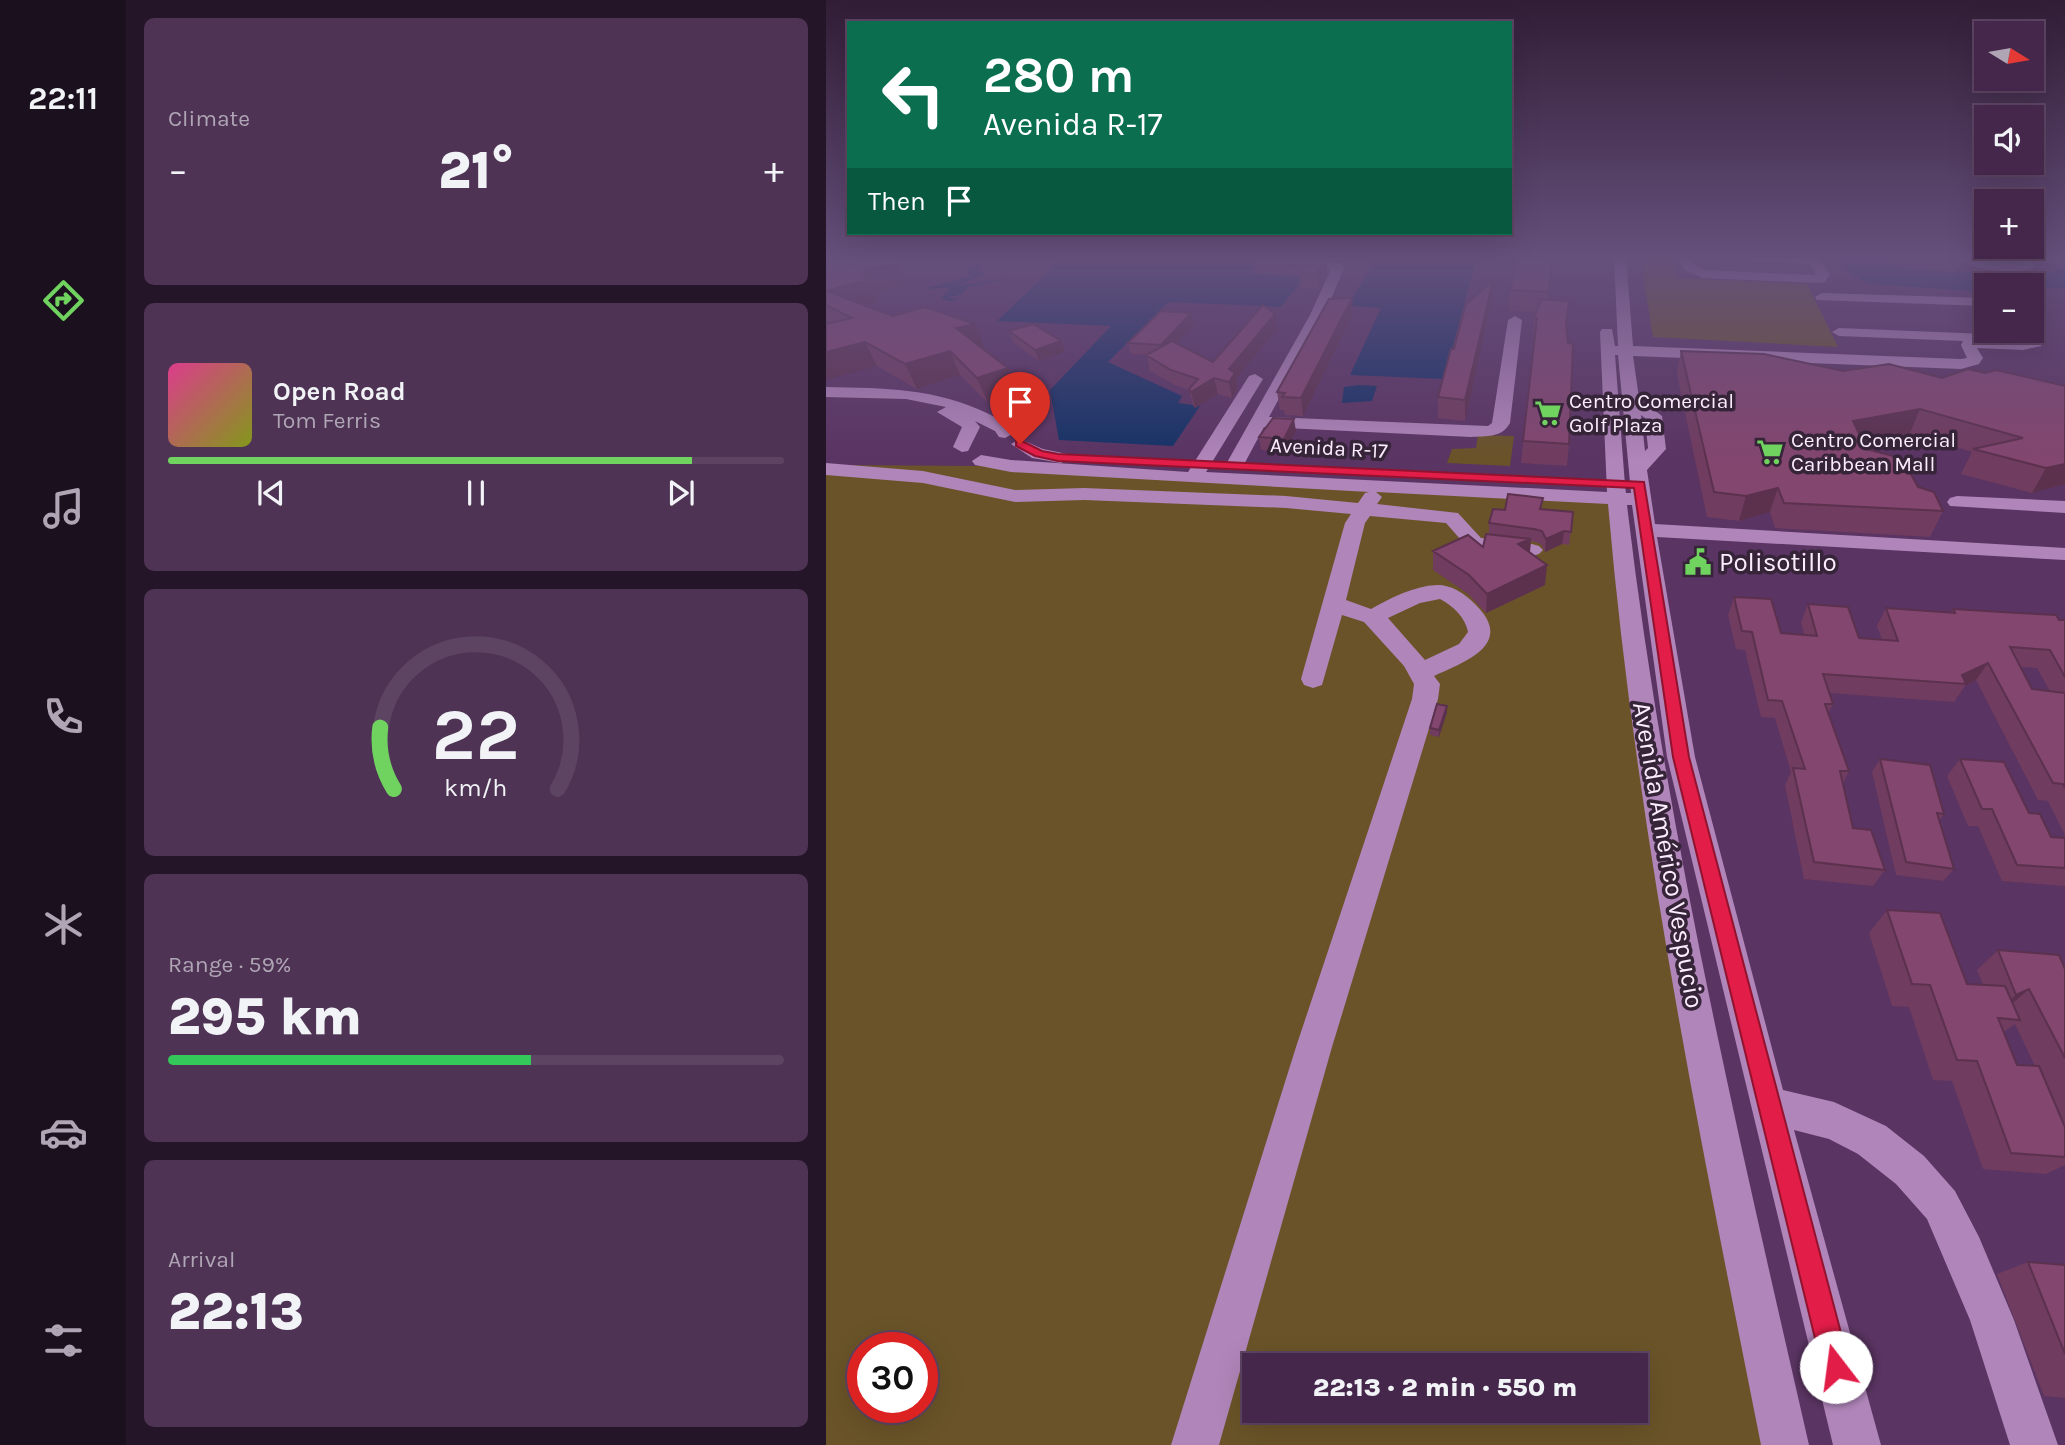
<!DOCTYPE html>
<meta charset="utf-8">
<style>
body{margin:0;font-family:Karla,sans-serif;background:#4e3354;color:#f1f3f6;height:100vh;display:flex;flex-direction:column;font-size:26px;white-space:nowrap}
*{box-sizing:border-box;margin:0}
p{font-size:23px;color:#afa5b5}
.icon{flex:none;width:38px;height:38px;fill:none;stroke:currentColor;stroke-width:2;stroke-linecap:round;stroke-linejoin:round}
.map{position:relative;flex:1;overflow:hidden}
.panel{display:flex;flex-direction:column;gap:18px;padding:18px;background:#251529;width:700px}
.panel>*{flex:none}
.hud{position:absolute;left:21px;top:21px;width:665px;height:214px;border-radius:0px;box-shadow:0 7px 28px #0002,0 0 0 2px #5c4462;background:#0b6e4f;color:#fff;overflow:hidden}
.needle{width:46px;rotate:101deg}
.controls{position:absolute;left:1148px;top:21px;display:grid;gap:14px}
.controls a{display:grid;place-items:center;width:70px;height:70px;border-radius:0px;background:#44274a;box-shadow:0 7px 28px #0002,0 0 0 2px #5c4462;font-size:35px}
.speed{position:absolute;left:21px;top:1332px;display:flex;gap:14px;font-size:35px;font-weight:700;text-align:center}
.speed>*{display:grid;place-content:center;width:91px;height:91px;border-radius:50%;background:#44274a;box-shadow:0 7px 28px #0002,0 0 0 2px #5c4462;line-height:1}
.speed .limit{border:10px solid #d22;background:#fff;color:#111}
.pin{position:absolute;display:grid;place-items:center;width:60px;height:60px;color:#fff;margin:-72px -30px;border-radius:50% 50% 50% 0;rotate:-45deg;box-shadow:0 0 7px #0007}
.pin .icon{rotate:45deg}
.me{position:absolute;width:77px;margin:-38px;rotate:345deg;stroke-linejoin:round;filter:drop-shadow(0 0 5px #0008)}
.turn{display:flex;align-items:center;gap:24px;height:147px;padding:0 21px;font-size:32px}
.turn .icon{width:91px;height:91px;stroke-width:2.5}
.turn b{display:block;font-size:49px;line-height:60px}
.then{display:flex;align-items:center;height:66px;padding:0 21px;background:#0003;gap:14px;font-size:26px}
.big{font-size:52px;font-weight:800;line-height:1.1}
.panel .tile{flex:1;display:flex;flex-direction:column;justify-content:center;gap:10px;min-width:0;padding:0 24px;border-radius:10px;background:#4e3354}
.panel .dial{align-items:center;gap:0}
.dial svg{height:182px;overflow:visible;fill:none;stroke:#5c4462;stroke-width:7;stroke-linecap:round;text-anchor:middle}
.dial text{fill:#f1f3f6;stroke:none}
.song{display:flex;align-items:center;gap:21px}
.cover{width:84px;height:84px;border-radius:10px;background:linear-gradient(135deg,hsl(330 70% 55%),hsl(70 70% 35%))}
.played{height:7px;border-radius:4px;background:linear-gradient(90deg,#70d35f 85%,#5c4462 85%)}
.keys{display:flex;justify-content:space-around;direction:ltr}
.heat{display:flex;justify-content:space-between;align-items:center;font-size:38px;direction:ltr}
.charge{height:10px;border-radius:5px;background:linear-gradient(90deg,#34c759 59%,#5c4462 0)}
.trip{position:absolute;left:416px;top:1353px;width:406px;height:70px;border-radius:0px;background:#44274a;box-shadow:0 7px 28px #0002,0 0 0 2px #5c4462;font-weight:800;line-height:70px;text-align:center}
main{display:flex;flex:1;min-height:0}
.menu{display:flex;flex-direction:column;width:126px;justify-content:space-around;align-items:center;background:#1b101e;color:#afa5b5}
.menu .icon{width:49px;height:49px}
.menu .selected{color:#70d35f}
.menu b{font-size:32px;color:#f1f3f6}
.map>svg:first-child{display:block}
</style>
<main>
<nav class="menu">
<b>22:11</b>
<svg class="icon selected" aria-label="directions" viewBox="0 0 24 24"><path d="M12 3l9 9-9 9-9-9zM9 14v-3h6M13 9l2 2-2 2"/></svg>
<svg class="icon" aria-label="music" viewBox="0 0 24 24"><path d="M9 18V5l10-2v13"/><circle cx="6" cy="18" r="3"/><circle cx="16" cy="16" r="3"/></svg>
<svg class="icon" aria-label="phone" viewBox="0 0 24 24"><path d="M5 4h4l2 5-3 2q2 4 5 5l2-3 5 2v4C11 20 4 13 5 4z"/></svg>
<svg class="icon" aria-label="climate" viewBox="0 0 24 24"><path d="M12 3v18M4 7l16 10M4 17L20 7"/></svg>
<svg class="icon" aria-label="car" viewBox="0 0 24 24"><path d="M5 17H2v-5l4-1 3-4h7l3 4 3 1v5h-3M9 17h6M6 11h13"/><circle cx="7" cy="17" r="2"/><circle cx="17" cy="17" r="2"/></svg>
<svg class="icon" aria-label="filters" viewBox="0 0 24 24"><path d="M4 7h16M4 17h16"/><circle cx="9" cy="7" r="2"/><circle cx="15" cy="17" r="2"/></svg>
</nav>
<section class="panel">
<div class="tile"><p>Climate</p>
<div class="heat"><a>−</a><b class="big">21°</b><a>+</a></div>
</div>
<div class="tile">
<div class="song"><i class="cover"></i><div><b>Open Road</b><p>Tom Ferris</p></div></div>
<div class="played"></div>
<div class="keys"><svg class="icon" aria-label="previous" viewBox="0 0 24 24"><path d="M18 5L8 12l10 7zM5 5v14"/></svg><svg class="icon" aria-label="pause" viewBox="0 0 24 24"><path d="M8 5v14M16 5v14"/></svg><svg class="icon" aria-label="next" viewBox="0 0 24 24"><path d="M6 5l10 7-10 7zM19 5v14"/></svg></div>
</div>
<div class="tile dial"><svg viewBox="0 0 100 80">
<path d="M14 69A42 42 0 1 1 86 69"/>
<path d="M14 69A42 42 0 0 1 8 42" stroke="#70d35f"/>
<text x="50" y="56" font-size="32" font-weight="700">22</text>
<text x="50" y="72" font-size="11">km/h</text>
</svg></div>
<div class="tile"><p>Range · 59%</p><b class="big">295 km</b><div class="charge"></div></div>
<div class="tile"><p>Arrival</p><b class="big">22:13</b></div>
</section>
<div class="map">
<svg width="1239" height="1445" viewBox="0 0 1239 1445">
<rect width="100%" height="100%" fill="#5a3462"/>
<path fill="#6a5328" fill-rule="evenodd" d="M 814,257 L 846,257 L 851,278 L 981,284 L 1012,347 L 827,337 Z
M 652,435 L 688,436 L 684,466 L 621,463 L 626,449 L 650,448 Z
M 0,465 L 154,466 L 790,498 L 959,1445 L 0,1445 ZM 37,1348 L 96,1348 L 96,1407 L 37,1407 ZM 429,1365 L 810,1365 L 810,1410 L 429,1410 Z"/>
<path fill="#153266" d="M 238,257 L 437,257 L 422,273 L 479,277 L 455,307 L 342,302 L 282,362 L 356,396 L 352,403 L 374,406 L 347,446 L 233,440 L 224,390 L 285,326 L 171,321 Z
M 550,257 L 651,257 L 618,379 L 524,375 L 555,308 L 522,306 Z
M 1005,257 L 1056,257 L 1080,269 L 1136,272 L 1230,271 L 1239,268 L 1239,287 L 1206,290 L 1206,285 L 1160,285 L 1160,292 L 1045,284 C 1029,279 1019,267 1005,257 Z
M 149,265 L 153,265 L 152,269 L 159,274 L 157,275 L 129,286 L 186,278 L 142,287 L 136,294 L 120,298 L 133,299 L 125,301 L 115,299 L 123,290 L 122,288 L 98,289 L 142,277 L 144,275 L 141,269 Z
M 533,385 L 551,386 L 546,401 L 516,403 L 518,387 Z"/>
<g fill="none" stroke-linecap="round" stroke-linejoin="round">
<path fill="#b085b9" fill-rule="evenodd" d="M 788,257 L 800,257 L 807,346 L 1135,359 L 1141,358 L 1135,345 L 1137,341 L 1013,336 L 1006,332 L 1013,328 L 1160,334 L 1165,335 L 1166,340 L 1203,340 L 1195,331 L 1206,331 L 1206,328 L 1218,339 L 1215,346 L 1197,350 L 1151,348 L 1157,358 L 1153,364 L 1135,369 L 807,356 L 813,398 L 836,416 L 840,449 L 821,470 L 829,524 L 1239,548 L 1239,560 L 831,537 L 869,757 L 957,1090 L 1008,1102 L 1060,1126 L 1098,1156 L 1129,1191 L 1153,1237 L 1188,1320 L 1232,1445 L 1184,1445 L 1144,1320 L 1101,1219 L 1070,1184 L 1032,1154 L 1003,1139 L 968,1130 L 1055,1445 L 1007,1445 L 841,757 L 806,505 L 801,505 C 838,822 912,1134 983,1445 L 935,1445 C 873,1133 809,821 782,504 L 550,492 L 556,497 L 551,504 L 632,513 L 655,538 L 706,544 L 713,546 L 717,550 L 713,554 L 706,556 L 642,548 L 620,523 L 544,516 L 539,523 L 520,600 L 545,609 C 565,598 587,586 611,585 C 626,585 638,593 649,604 C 689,643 642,661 608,676 L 614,684 L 612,699 L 506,1047 L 393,1445 L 345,1445 L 470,1047 L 586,699 L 588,684 L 578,666 L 538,622 L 516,615 L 496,685 L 487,688 L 478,685 L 475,679 L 519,523 L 525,514 L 460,508 L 258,500 L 189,502 L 97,483 L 0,475 L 0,463 L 97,471 L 189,490 L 258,488 L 460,496 L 532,503 L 539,493 L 543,492 L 185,472 L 149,465 L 146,461 L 155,455 L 185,460 L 362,472 L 423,376 L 429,374 L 437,379 L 380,472 L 781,492 L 774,332 L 776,329 L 786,329 L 789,346 L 792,346 ZM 789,355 L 792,355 L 805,493 L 800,493 L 799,485 ZM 815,415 L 819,418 L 822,448 L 819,451 ZM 614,599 C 627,606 639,617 642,632 L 633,644 L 599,660 L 562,618 L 594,603 Z
M 853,257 L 865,257 L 868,265 L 879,270 L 990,275 L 984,264 L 928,261 L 922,257 L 992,257 L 1004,274 L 999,282 L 994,283 L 877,278 L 858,270 Z
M 1128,257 L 1165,260 L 1163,257 L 1175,257 L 1177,263 L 1189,263 L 1182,257 L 1197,257 L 1209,266 C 1195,277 1141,269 1128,257 Z
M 464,260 L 513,262 L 519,266 L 498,315 L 443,417 L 662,426 L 666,423 L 682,320 L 689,316 L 696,320 L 684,423 C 676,438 660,436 645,437 L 438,427 L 415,470 L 401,470 L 399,466 L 484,315 L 505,269 L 460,267 L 460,261 Z
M 996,293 L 1160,298 L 1160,306 L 991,300 L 989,297 Z
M 0,387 C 58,388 110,388 163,414 C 173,420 183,422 188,433 L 179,438 L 173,437 L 169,431 L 149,421 L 154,427 L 142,451 L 136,452 L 127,447 L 136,427 L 111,412 L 120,407 L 80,399 L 0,397 Z
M 194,439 L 217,449 L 241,454 L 244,458 L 235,463 L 206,458 L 185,444 Z
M 1131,496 L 1239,501 L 1239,513 L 1124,506 L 1121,502 L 1124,498 Z"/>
</g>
<path fill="#703c5f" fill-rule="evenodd" d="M 0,257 L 71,262 L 80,283 L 49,293 L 53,302 L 39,306 L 67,316 L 149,324 L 158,347 L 156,348 L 182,368 L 192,393 L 162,403 L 134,375 L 91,389 L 51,366 L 3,323 L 0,318 Z
M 427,257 L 528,257 L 521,266 L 513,259 L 500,259 L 501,271 L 493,289 L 475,288 L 473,273 L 429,270 Z
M 692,257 L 729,257 L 722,300 L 740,326 L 743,444 L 741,466 L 695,463 L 708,338 L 707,338 L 708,318 L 710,312 L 683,311 L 684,290 Z
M 667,281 L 666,300 L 639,421 L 612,418 L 612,397 L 628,349 Z
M 365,313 L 368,324 L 350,343 L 387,362 L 451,329 L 410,379 L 412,388 L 406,398 L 392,394 L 369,408 L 367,405 L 363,390 L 349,385 L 324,371 L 321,355 L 305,354 L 302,343 Z
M 527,314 L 477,416 L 459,415 L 458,410 L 454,410 L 451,392 Z
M 183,331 L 235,341 L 239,352 L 213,361 L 187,342 Z
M 855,351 L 1017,371 L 1116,378 L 1159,373 L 1239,386 L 1239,484 L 1206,493 L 1135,474 L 1146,452 L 1084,433 L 1037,441 L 1040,449 L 1072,466 L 1117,511 L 1104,537 L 949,528 L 944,512 L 913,521 L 881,517 L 851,374 Z
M 470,431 L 460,451 L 435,450 L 433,437 Z
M 717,498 L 715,510 L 747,512 L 743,545 L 736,544 L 719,552 L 715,544 L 705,541 L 704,553 L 719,585 L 660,613 L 642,594 L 607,570 L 607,551 L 657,547 L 663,534 L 663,523 L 679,510 Z
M 908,597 L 955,633 L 978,635 L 975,622 L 982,604 L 1033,638 L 1056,640 L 1051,626 L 1060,608 L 1124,613 L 1127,609 L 1239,620 L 1239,835 L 1222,801 L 1212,800 L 1150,680 L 1139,686 L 1128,702 L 1003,693 L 1007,704 L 1002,713 L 1023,771 L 1017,783 L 1027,828 L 1059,870 L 1047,886 L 978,879 L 959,785 L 965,772 L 949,718 L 935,717 L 919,650 L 910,649 L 902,615 ZM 1194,667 L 1211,668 L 1224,691 L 1206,689 Z
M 621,712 L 613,737 L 604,735 L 604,728 Z
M 1054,759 L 1118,814 L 1113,821 L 1128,869 L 1117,881 L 1070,875 L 1046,772 Z
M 1134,759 L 1203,813 L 1225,837 L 1239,838 L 1239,886 L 1176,881 L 1152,826 L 1142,826 L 1121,776 Z
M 1061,910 L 1141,984 L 1157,985 L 1151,970 L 1172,950 L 1239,969 L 1239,1165 L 1220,1174 L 1157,1169 L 1126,1081 L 1107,1080 L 1083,1007 L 1066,1006 L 1043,933 ZM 1189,1024 L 1209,1066 L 1191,1065 L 1178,1032 Z
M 1202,1262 L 1239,1265 L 1239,1398 L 1218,1396 L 1171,1274 Z"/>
<path fill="#5b314e" d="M 500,257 L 501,271 L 493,289 L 491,274 Z
M 521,257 L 528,257 L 521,266 Z
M 727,257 L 729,257 L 720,313 L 722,292 Z
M 71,262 L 80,283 L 49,293 L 53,302 L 15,313 L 0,291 L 36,272 Z
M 667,281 L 666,300 L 639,421 L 639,400 Z
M 526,298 L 527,314 L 477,416 L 475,398 Z
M 365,313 L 368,324 L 338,356 L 335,345 Z
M 449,314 L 451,329 L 410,379 L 412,388 L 406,398 L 403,382 L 403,369 Z
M 149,324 L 158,347 L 140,352 L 130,328 Z
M 235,341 L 239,352 L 213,361 L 209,350 Z
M 39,342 L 51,366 L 0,380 L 0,352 Z
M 124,351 L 134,375 L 91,389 L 79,364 Z
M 182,368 L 192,393 L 162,403 L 151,378 Z
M 388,378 L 392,394 L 369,408 L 365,392 Z
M 1094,409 L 1084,433 L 1018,445 L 1027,421 Z
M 468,419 L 470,431 L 460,451 L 458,439 Z
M 1239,464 L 1239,484 L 1206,493 L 1220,468 Z
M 952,488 L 944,512 L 913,521 L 920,496 Z
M 738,531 L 736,544 L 719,552 L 720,539 Z
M 705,539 L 703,558 L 692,544 Z
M 721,565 L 719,585 L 660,613 L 661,594 Z
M 1162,663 L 1150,680 L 1139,686 L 1140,684 L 1136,675 Z
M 621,706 L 621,712 L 613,737 L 613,730 Z
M 1203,989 L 1181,1008 L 1167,1014 L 1190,995 Z"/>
<path fill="#82466f" stroke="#5b314e" stroke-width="2" d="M 0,257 L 63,257 L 71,262 L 36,272 L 42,280 L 0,291 L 67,316 L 99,307 L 149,324 L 130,328 L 182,368 L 151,378 L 124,351 L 79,364 L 39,342 L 0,352 L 0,324 L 26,318 L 0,305 Z
M 459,257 L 499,257 L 491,274 L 473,272 L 484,259 Z
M 692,257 L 727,257 L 722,292 L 684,290 Z
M 667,281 L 639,400 L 612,397 L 625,349 L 628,349 L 640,304 Z
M 526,298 L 475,398 L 456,397 L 459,393 L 451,392 L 503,299 Z
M 715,299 L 743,301 L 740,323 L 742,343 L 747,344 L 743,444 L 697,441 L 711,318 L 708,318 Z
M 437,305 L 449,314 L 403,369 L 409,373 L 403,382 L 388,378 L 365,392 L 363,389 L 372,379 L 345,370 L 320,355 L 346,341 L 387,362 Z
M 335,311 L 365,313 L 335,345 L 302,343 Z
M 207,324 L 235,341 L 209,350 L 183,331 Z
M 855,351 L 938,354 L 1017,371 L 1063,364 L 1116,378 L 1142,369 L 1159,373 L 1170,370 L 1239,386 L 1239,464 L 1220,468 L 1147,449 L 1197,438 L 1094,409 L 1027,421 L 1040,449 L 1067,456 L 1072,466 L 1081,467 L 1092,487 L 1108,492 L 1117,511 L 958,503 L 952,488 L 920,496 L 888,492 Z
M 447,418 L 468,419 L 458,439 L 433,437 Z
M 682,494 L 717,498 L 714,509 L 747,512 L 745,532 L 738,531 L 720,539 L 716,531 L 708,529 L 663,523 L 667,509 L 679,510 Z
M 660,534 L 705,539 L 692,544 L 721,565 L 661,594 L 643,575 L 607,551 L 642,535 L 657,547 Z
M 908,597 L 945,599 L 955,633 L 991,636 L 982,604 L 1022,607 L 1033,638 L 1072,641 L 1060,608 L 1129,613 L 1127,609 L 1192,613 L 1230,615 L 1233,620 L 1239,620 L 1239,677 L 1224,650 L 1184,647 L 1206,689 L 1239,693 L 1239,788 L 1237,784 L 1227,783 L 1162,663 L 1136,675 L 1140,684 L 997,674 L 1007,704 L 999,704 L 1023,771 L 1014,771 L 1027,828 L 1045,830 L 1059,870 L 988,862 L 967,768 L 979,769 L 956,701 L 942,700 L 926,632 L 916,631 Z
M 611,704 L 621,706 L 613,730 L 604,728 Z
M 1054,759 L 1104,765 L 1118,814 L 1111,813 L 1128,869 L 1080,862 Z
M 1134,759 L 1178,762 L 1203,813 L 1214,814 L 1225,837 L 1239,838 L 1239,868 L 1191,865 L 1166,809 L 1156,809 Z
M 1061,910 L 1114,913 L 1141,984 L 1179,986 L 1194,1020 L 1172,1018 L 1191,1065 L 1213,1066 L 1239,1127 L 1239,1157 L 1185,1153 L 1151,1061 L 1131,1060 L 1104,985 L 1086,984 Z
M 1172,950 L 1233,955 L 1239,969 L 1239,1058 L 1203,989 L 1190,995 Z
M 1202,1262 L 1239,1265 L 1239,1354 Z"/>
<linearGradient id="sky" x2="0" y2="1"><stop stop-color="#321d36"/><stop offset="0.56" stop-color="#65507c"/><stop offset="1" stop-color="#65507c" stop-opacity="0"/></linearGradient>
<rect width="1239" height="460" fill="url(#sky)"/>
<path fill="#e11d48" stroke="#92132f" stroke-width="2" d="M 194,440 L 216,451 L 232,454 L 818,482 L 863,757 L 1024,1367 L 1020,1376 L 1010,1380 L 1000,1376 L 996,1367 L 847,757 L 808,488 L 232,461 L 209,456 L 190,446 L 190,441 Z"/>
<defs>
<symbol id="supermarket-bare" viewBox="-9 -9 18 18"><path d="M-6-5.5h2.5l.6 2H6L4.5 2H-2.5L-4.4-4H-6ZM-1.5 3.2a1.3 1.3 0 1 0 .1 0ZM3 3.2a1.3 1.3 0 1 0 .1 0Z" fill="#70d35f" stroke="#362439" stroke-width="2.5" paint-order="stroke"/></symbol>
<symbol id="civic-bare" viewBox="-9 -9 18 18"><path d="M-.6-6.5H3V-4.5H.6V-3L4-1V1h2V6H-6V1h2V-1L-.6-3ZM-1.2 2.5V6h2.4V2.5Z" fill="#70d35f" stroke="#362439" stroke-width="2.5" paint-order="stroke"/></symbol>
</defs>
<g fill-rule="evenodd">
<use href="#supermarket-bare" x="703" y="394" width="38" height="38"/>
<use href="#supermarket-bare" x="925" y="433" width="38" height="38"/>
<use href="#civic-bare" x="853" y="543" width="38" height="38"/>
</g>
<g text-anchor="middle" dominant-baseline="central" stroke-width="7" stroke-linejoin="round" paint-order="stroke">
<g font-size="21" fill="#fbedfe" stroke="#362439" text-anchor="start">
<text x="743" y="401">Centro Comercial<tspan x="743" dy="24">Golf Plaza</tspan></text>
<text x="965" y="440">Centro Comercial<tspan x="965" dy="24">Caribbean Mall</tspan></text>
</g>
<g font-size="21" fill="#fbedfe" stroke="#362439">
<text transform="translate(503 448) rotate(3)">Avenida R-17</text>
</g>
<g font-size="26" fill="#fbedfe" stroke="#362439" text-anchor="start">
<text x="893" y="562">Polisotillo</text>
</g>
<g font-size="26" fill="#fbedfe" stroke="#362439">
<text transform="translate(842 855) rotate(80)">Avenida Américo Vespucio</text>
</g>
</g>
</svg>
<div class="controls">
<a><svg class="needle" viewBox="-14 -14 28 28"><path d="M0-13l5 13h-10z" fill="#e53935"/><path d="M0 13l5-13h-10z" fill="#afa5b5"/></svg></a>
<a><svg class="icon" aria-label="sound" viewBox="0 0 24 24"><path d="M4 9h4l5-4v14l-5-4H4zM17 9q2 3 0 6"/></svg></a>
<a>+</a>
<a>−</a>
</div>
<div class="speed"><div class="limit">30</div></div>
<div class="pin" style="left:194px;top:444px;background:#d93025"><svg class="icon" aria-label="arrive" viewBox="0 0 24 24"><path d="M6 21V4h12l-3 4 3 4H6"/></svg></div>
<svg class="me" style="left:1010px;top:1367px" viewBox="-20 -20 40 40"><circle r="19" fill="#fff"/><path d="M0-13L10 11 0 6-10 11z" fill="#e11d48"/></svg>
<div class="trip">22:13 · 2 min · 550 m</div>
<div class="hud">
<div class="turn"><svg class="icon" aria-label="left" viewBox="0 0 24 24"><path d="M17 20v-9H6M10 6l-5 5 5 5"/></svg><div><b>280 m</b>Avenida R-17</div></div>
<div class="then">Then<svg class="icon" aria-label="arrive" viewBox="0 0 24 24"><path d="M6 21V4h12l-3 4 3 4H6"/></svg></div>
</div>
</div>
</main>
